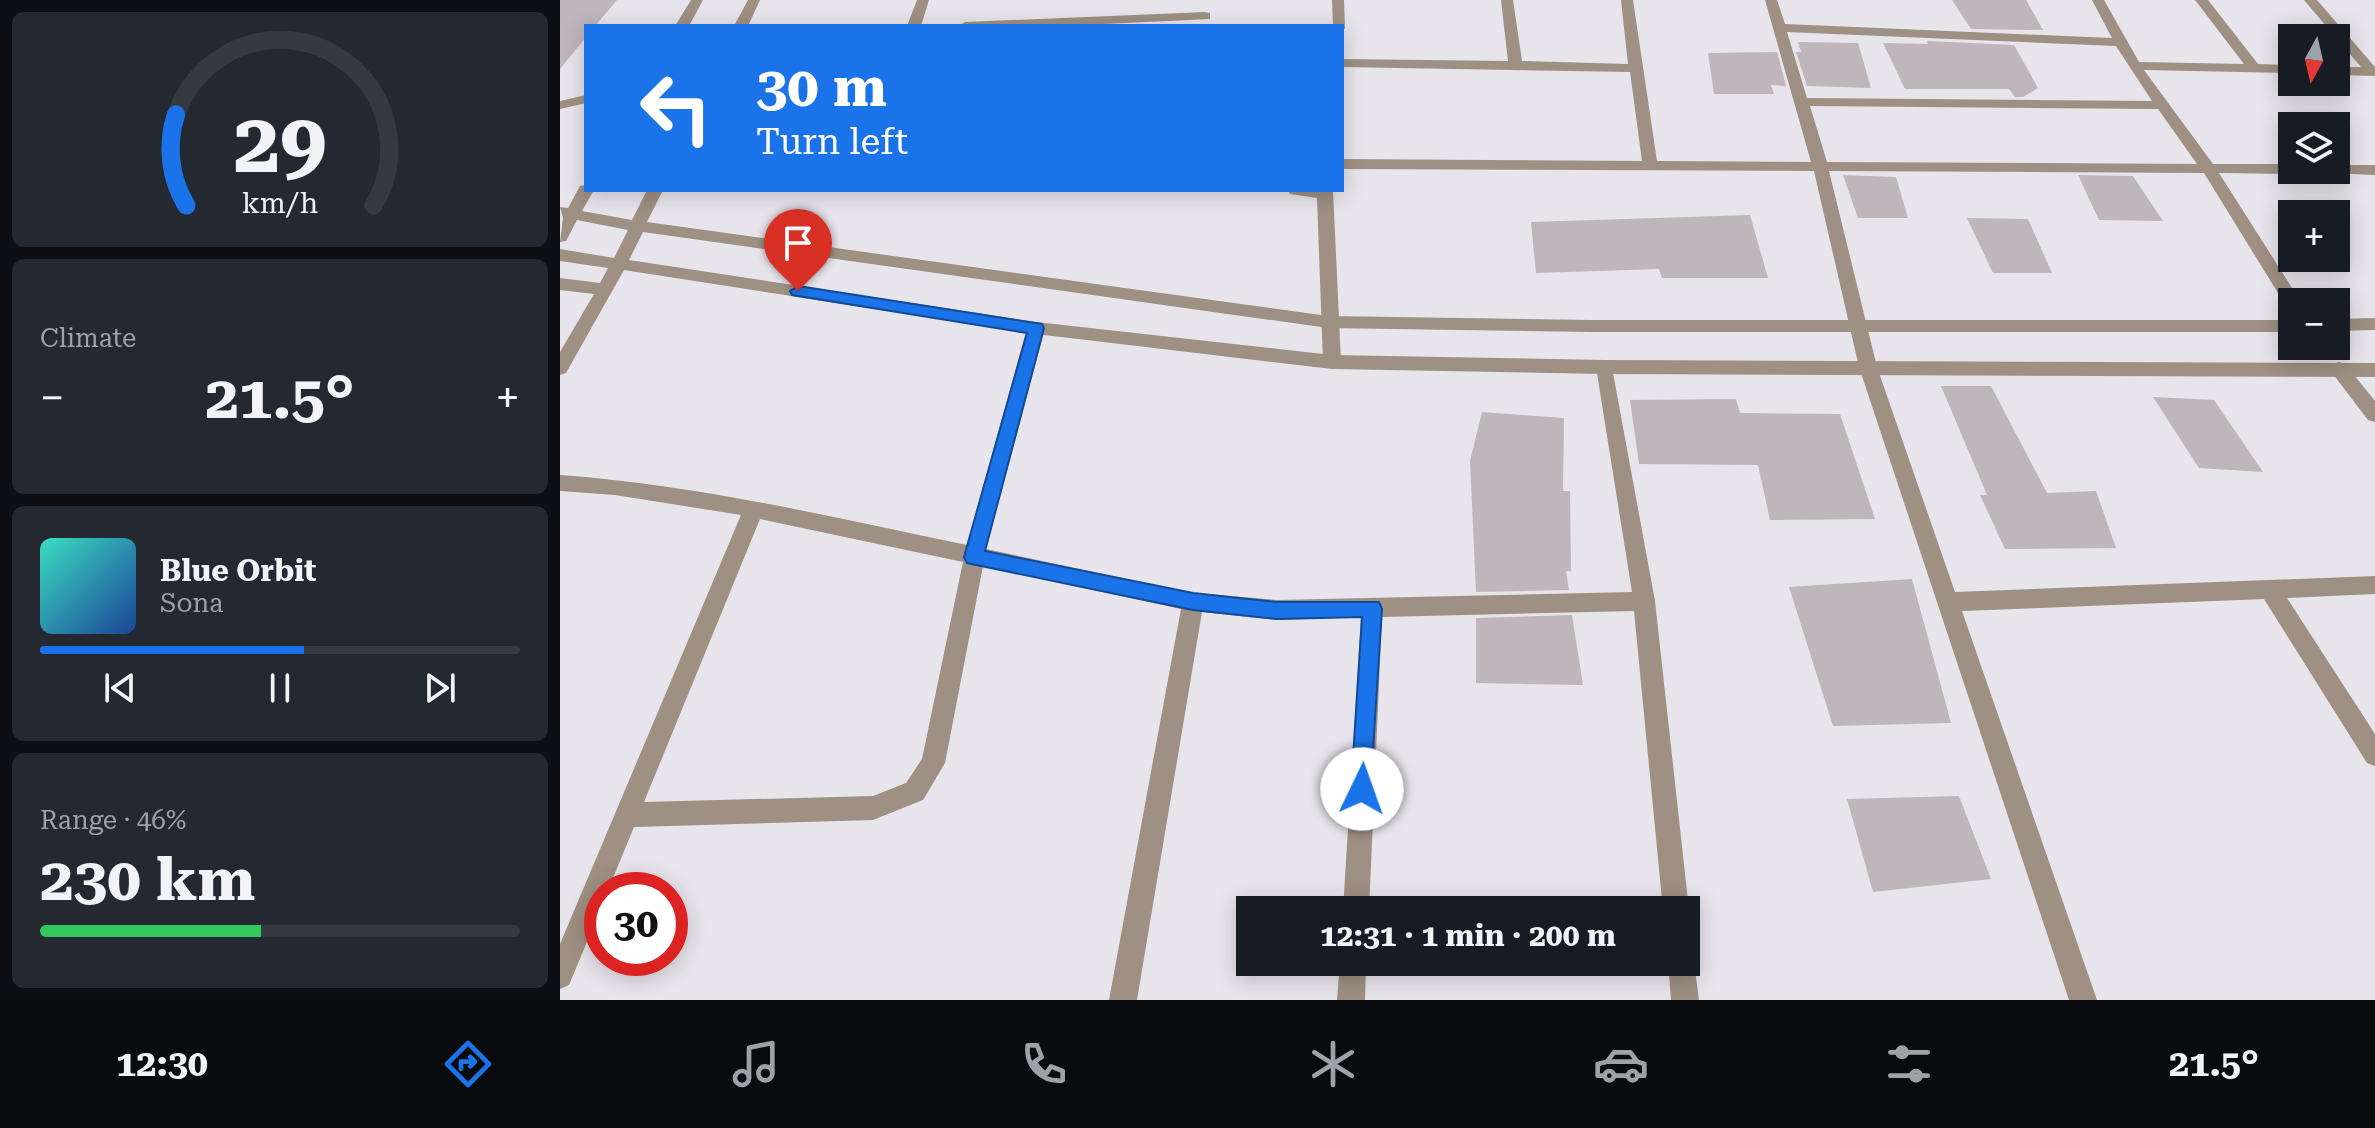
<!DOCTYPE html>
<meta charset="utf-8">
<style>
body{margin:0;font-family:"Roboto Serif",serif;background:#242831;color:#f1f3f6;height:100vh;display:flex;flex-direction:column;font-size:30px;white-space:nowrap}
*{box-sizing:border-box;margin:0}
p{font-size:26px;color:#9ea1a6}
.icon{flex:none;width:44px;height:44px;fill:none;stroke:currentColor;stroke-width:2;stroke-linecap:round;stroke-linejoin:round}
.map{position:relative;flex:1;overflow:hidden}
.side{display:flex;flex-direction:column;gap:12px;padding:12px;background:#0d0f14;width:560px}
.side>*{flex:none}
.guide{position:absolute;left:24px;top:24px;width:760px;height:168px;border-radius:0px;box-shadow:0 4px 20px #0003;background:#1a73e8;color:#fff;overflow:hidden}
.needle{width:52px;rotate:188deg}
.tools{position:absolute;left:1718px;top:24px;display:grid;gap:16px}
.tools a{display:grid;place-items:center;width:72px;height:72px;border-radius:0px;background:#171b24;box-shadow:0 4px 20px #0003;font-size:40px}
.speed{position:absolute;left:24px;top:872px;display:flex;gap:16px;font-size:40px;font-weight:700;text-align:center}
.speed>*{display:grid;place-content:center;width:104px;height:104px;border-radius:50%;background:#171b24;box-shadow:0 4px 20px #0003;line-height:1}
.speed .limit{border:12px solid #d22;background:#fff;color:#111}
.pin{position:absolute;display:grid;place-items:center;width:68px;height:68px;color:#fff;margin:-82px -34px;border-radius:50% 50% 50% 0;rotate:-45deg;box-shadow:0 0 8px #0007}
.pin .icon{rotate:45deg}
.me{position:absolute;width:88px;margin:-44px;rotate:3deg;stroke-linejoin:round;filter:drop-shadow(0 0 6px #0008)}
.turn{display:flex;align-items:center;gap:28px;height:168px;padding:0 40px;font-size:36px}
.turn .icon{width:104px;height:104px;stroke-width:2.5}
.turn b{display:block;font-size:56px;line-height:68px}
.big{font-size:60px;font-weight:700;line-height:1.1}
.side .widget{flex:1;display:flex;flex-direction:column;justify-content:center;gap:12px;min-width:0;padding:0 28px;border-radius:12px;background:#242831}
.side .dial{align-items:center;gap:0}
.dial svg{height:208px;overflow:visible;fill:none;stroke:#363941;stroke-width:7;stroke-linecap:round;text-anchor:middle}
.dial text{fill:#f1f3f6;stroke:none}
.song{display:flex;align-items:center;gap:24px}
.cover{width:96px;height:96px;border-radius:12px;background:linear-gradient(135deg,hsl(170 70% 55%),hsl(220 70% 35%))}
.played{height:8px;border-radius:4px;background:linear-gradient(90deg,#1a73e8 55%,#363941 55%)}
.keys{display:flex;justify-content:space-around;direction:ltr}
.heat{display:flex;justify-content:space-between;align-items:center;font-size:44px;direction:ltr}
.charge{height:12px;border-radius:6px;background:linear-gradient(90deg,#34c759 46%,#363941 0)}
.trip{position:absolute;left:676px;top:896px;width:464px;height:80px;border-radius:0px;background:#171b24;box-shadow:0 4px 20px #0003;font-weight:700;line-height:80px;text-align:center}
.menu{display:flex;height:128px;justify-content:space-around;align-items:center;background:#090b0e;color:#9ea1a6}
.menu .icon{width:56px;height:56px}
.menu .current{color:#1a73e8}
.menu b{font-size:36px;color:#f1f3f6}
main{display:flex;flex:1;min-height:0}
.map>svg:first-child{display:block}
</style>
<main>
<section class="side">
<div class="widget dial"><svg viewBox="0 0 100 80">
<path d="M14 69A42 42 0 1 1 86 69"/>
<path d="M14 69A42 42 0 0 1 10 34" stroke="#1a73e8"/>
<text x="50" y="56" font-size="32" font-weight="700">29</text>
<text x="50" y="72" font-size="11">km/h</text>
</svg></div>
<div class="widget"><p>Climate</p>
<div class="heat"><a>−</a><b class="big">21.5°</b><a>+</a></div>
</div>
<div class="widget">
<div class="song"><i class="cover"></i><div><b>Blue Orbit</b><p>Sona</p></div></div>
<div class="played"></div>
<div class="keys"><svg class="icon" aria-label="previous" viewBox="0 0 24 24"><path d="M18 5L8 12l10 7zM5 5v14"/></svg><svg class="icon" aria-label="pause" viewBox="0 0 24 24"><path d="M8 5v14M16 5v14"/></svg><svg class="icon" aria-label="next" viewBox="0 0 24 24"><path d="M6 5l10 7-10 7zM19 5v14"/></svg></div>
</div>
<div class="widget"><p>Range · 46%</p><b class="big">230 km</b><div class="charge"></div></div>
</section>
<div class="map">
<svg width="1815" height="1000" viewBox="0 0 1815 1000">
<rect width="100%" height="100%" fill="#e7e4eb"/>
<path fill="#beb6ba" d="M 0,0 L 57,0 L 35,26 L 26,26 L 26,37 L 0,69 Z
M 1392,0 L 1466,0 L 1483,30 L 1411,29 Z
M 1367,41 L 1454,45 L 1478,88 L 1463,97 L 1455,97 L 1449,89 L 1345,89 L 1323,43 L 1368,44 Z
M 1238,42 L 1298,43 L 1311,88 L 1247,86 L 1236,52 L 1241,52 Z
M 1217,52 L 1226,86 L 1211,85 L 1214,94 L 1154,94 L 1148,53 Z
M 1283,175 L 1336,177 L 1348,218 L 1298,218 Z
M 1518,175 L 1573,176 L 1603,221 L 1539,220 Z
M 1190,215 L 1208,278 L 1102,278 L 1099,269 L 976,273 L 971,222 Z
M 1407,218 L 1468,219 L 1492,273 L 1433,273 Z
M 1381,386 L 1431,386 L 1487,493 L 1536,491 L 1556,548 L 1445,549 L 1420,495 L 1427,495 Z
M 1593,397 L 1654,400 L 1703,472 L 1639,468 Z
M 1176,399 L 1180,413 L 1280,414 L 1315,519 L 1210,520 L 1198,465 L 1079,464 L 1070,400 Z
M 922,412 L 1004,418 L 1003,491 L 1010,491 L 1011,571 L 1006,571 L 1009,590 L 916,592 L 910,461 Z
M 1352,579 L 1391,723 L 1273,726 L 1229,587 Z
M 1012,615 L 1023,685 L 916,683 L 916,618 Z
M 1399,796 L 1431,879 L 1313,892 L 1287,799 Z"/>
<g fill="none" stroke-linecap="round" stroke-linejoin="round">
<path fill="#9e9083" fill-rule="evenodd" d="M 357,0 L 369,0 L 361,26 L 347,26 Z
M 772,0 L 784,0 L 785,29 L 773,26 Z
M 941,0 L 953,0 L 962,61 L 1068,64 L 1061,0 L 1073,0 L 1097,161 L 1251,162 L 1205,0 L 1217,0 L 1225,24 L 1552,38 L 1532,0 L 1544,0 L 1579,62 L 1684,64 L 1635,0 L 1648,0 L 1698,64 L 1732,65 L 1732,73 L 1584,70 L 1653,164 L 1732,164 L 1732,170 L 1739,170 L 1732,174 L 1659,173 L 1741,302 L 1732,302 L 1732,308 L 1726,306 L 1644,173 L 1269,171 L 1317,367 L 1395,592 L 1815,576 L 1815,594 L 1727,598 L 1815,734 L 1815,766 L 1807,763 L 1704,599 L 1402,611 L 1537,1000 L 1509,1000 L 1299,367 L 1254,171 L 782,169 L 782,159 L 1082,161 L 1070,72 L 782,67 L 782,59 L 948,61 ZM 1227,32 L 1556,46 L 1592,101 L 1247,98 ZM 1250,106 L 1598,109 L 1637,164 L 1267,162 Z
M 1744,0 L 1757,0 L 1815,67 L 1815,76 L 1776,75 L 1776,67 L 1801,67 Z
M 645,12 L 650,13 L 650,19 L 501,26 L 398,26 L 405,22 Z
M 26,95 L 26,103 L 0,109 L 0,101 Z
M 1776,165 L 1815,165 L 1815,175 L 1771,173 L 1768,170 L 1776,170 Z
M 728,190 L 773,190 L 781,362 L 772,369 L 763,362 L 757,198 L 730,194 Z
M 476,322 L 485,328 L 426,549 L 633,593 L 717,600 L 1072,592 L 1036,367 L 1039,362 L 1051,362 L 1095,601 L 1129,910 L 1126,917 L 1126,910 L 1103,910 L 1074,611 L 822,617 L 809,910 L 783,910 L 801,617 L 717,620 L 642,612 L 577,1000 L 549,1000 L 621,609 L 423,566 L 385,763 L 363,800 L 313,820 L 74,827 L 48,890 L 42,890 L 42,906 L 9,985 L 0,989 L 0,944 L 181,515 L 55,495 L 0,491 L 0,475 C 138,485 272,517 407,545 L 467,328 ZM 200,519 L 403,562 L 362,759 L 346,783 L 313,796 L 84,802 Z
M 1779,362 L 1785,364 L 1815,401 L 1815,422 L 1808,420 L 1773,374 L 1770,369 L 1773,364 Z
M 1126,951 L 1134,962 L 1139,1000 L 1111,1000 L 1108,962 L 1126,962 Z
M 780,962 L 806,962 L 805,1000 L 777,1000 Z"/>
<path fill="#9e9083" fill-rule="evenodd" d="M 131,0 L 143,0 L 129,26 L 115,26 Z
M 188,0 L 200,0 L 188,26 L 174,26 Z
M 26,185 L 26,190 L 34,190 L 22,211 L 72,220 L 87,190 L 103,190 L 87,222 L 768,316 L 1031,320 L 1732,320 L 1732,332 L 1031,332 L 768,328 L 83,232 L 69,260 L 476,322 L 772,355 L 1045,360 L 1815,363 L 1815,377 L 1045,374 L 772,369 L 476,334 L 64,270 L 6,373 L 0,375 L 0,352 L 34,294 L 0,290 L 0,278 L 40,283 L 48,268 L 0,261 L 0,249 L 54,258 L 68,230 L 17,220 L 6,241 L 0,242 L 3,218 L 0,207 L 8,208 L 20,186 Z
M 1815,318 L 1815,330 L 1776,331 L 1776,319 Z"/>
</g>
<path fill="#1a73e8" stroke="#114b97" stroke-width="2" d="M 238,286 L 482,324 L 484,328 L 425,551 L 633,593 L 717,602 L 819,602 L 822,609 L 810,797 L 802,800 L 794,797 L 791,789 L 802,617 L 717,619 L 633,610 L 407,563 L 404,557 L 467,333 L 232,295 L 230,291 Z"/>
</svg>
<div class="tools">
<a><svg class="needle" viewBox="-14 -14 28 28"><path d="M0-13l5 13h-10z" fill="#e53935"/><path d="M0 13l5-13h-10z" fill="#9ea1a6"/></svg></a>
<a><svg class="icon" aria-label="layers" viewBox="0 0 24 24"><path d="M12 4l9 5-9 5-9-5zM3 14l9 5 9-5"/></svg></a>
<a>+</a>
<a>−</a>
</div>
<div class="speed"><div class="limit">30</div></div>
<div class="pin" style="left:238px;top:291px;background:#d93025"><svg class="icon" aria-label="arrive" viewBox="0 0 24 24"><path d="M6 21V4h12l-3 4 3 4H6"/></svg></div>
<svg class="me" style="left:802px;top:789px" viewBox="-20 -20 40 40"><circle r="19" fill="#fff"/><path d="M0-13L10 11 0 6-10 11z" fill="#1a73e8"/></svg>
<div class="trip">12:31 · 1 min · 200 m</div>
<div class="guide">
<div class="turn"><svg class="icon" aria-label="left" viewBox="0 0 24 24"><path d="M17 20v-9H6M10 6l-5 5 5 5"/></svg><div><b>30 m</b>Turn left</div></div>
</div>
</div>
</main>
<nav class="menu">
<b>12:30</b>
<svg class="icon current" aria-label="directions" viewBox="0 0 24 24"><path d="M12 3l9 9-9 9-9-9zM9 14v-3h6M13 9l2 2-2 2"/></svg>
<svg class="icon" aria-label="music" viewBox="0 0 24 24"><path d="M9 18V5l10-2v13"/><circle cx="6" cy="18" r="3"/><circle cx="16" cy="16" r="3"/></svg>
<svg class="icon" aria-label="phone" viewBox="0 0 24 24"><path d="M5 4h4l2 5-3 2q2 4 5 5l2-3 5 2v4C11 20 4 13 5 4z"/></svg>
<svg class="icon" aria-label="climate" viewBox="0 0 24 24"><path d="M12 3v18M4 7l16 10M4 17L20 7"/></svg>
<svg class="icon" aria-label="car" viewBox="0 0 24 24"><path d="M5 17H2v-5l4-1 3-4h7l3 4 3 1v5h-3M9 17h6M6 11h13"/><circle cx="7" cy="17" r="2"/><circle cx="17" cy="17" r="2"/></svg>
<svg class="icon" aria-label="filters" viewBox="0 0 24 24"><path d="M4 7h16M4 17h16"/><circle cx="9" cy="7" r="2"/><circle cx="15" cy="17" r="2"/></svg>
<b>21.5°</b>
</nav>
